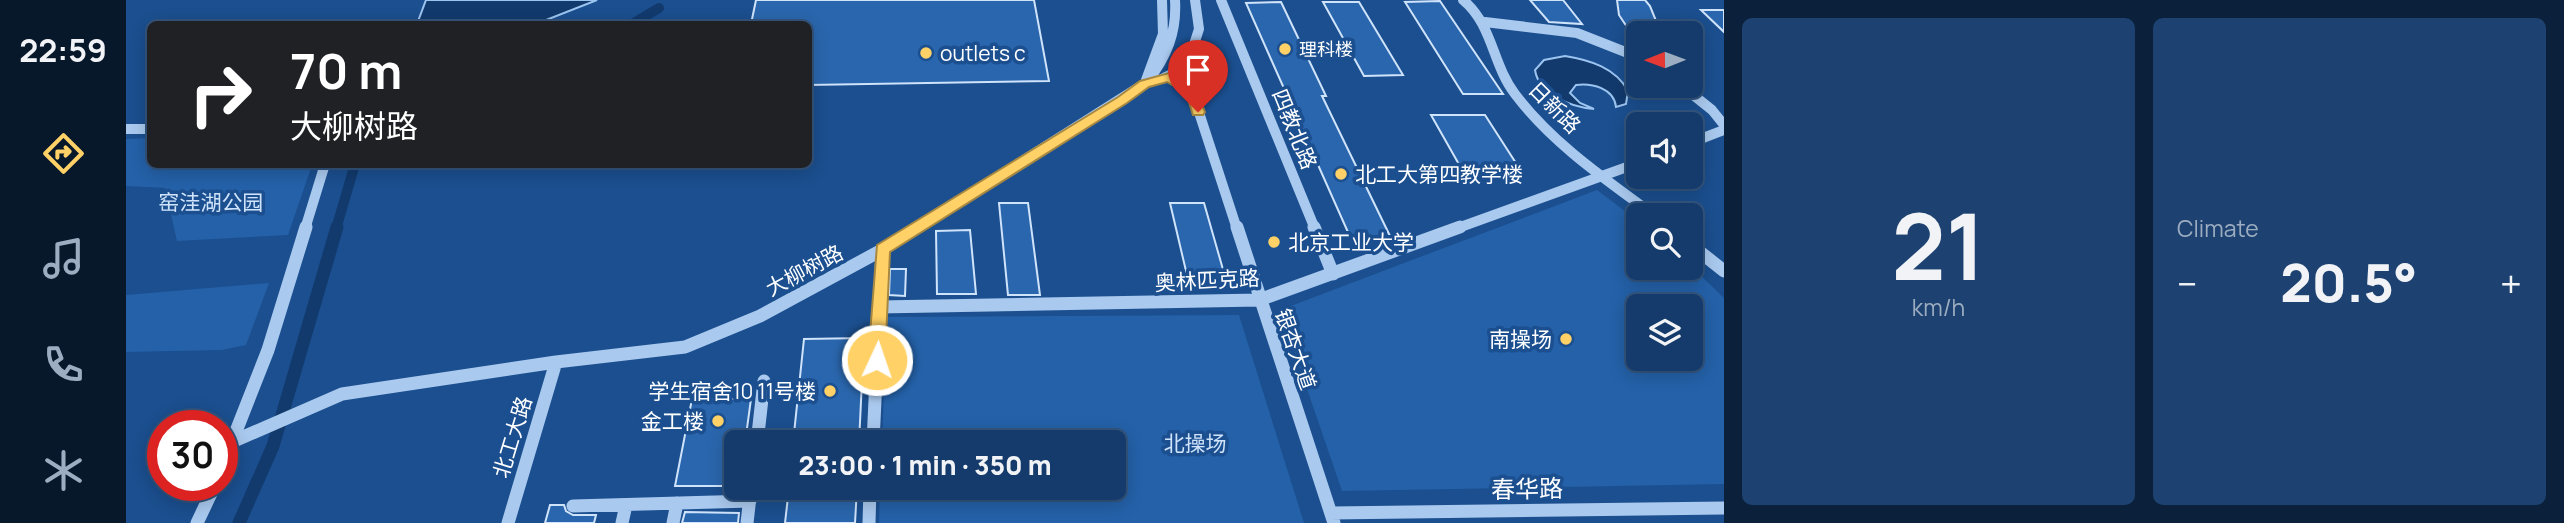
<!DOCTYPE html>
<meta charset="utf-8">
<style>
body{margin:0;font-family:Manrope,"Noto Sans SC",sans-serif;background:#1d4271;color:#f1f3f6;height:100vh;display:flex;flex-direction:column;font-size:26px;white-space:nowrap}
*{box-sizing:border-box;margin:0}
p{font-size:23px;color:#9dadc1}
.icon{flex:none;width:38px;height:38px;fill:none;stroke:currentColor;stroke-width:2;stroke-linecap:round;stroke-linejoin:round}
.map{position:relative;flex:1;overflow:hidden}
.panel{display:flex;flex-direction:column;gap:18px;padding:18px;background:#0b203b;width:840px}
.panel>*{flex:none}
.banner{position:absolute;left:21px;top:21px;width:665px;height:147px;border-radius:10px;box-shadow:0 4px 18px #0003,0 0 0 2px #33557e;background:#202124;color:#fff;overflow:hidden}
.needle{width:46px;rotate:269deg}
.fabs{position:absolute;left:1500px;top:21px;display:grid;gap:14px}
.fabs a{display:grid;place-items:center;width:77px;height:77px;border-radius:10px;background:#143b6b;box-shadow:0 4px 18px #0003,0 0 0 2px #33557e;font-size:35px}
.speed{position:absolute;left:21px;top:410px;display:flex;gap:14px;font-size:35px;font-weight:700;text-align:center}
.speed>*{display:grid;place-content:center;width:91px;height:91px;border-radius:50%;background:#143b6b;box-shadow:0 4px 18px #0003,0 0 0 2px #33557e;line-height:1}
.speed .limit{border:10px solid #d22;background:#fff;color:#111}
.pin{position:absolute;display:grid;place-items:center;width:60px;height:60px;color:#fff;margin:-72px -30px;border-radius:50% 50% 50% 0;rotate:-45deg;box-shadow:0 0 7px #0007}
.pin .icon{rotate:45deg}
.me{position:absolute;width:77px;margin:-38px;rotate:3deg;stroke-linejoin:round;filter:drop-shadow(0 0 5px #0008)}
.turn{display:flex;align-items:center;gap:24px;height:147px;padding:0 28px;font-size:32px}
.turn .icon{width:91px;height:91px;stroke-width:2.5}
.turn b{display:block;font-size:49px;line-height:60px}
.big{font-size:52px;font-weight:800;line-height:1.1}
.panel .card{flex:1;display:flex;flex-direction:column;justify-content:center;gap:10px;min-width:0;padding:0 24px;border-radius:10px;background:#1d4271}
.panel .dial{align-items:center;gap:0}
.dial b{font-size:91px;line-height:1}
.heat{display:flex;justify-content:space-between;align-items:center;font-size:38px;direction:ltr}
.panel .tiles{flex:1;display:grid;gap:18px;grid-template-columns:repeat(2,1fr)}
.trip{position:absolute;left:598px;top:430px;width:402px;height:70px;border-radius:10px;background:#143b6b;box-shadow:0 4px 18px #0003,0 0 0 2px #33557e;font-weight:800;line-height:70px;text-align:center}
main{display:flex;flex:1;min-height:0}
.dock{display:flex;flex-direction:column;width:126px;justify-content:space-around;align-items:center;background:#08182b;color:#9dadc1}
.dock .icon{width:49px;height:49px}
.dock .current{color:#ffd166}
.dock b{font-size:32px;color:#f1f3f6}
.map>svg:first-child{display:block}
</style>
<main>
<nav class="dock">
<b>22:59</b>
<svg class="icon current" aria-label="directions" viewBox="0 0 24 24"><path d="M12 3l9 9-9 9-9-9zM9 14v-3h6M13 9l2 2-2 2"/></svg>
<svg class="icon" aria-label="music" viewBox="0 0 24 24"><path d="M9 18V5l10-2v13"/><circle cx="6" cy="18" r="3"/><circle cx="16" cy="16" r="3"/></svg>
<svg class="icon" aria-label="phone" viewBox="0 0 24 24"><path d="M5 4h4l2 5-3 2q2 4 5 5l2-3 5 2v4C11 20 4 13 5 4z"/></svg>
<svg class="icon" aria-label="climate" viewBox="0 0 24 24"><path d="M12 3v18M4 7l16 10M4 17L20 7"/></svg>
</nav>
<div class="map">
<svg width="1598" height="523" viewBox="0 0 1598 523">
<rect width="100%" height="100%" fill="#1b4f8f"/>
<path fill="#2461a8" fill-rule="evenodd" d="M 24,138 L 24,164 L 186,165 L 162,235 L 51,241 L 39,188 L 0,186 L 0,139 Z
M 1471,190 L 1512,221 L 1512,268 L 1565,266 L 1598,298 L 1598,484 L 1216,491 L 1154,310 ZM 1512,306 L 1564,306 L 1564,359 L 1512,359 Z
M 143,283 L 120,345 L 96,350 L 0,352 L 0,295 Z
M 1113,315 L 1178,523 L 753,523 L 754,488 L 989,488 L 989,443 L 756,443 L 761,317 Z"/>
<path fill="#123a6d" stroke="#9cc4f0" stroke-width="2" d="M 300,0 L 471,0 L 410,24 L 291,24 Z
M 1439,56 C 1464,60 1490,68 1502,91 L 1500,104 L 1490,107 C 1488,88 1466,83 1450,85 L 1444,93 L 1454,103 L 1468,109 C 1445,107 1413,95 1409,70 L 1418,60 Z"/>
<g fill="none" stroke-linecap="round" stroke-linejoin="round">
<path stroke="#123a6d" stroke-width="10" d="M 506,24 L 533,8
M 210,229 L 229,164"/>
<path stroke="#123a6d" stroke-width="13" d="M 113,523 L 147,446 L 211,227"/>
</g>
<path fill="#2a66ad" stroke="#cfe3fa" stroke-width="2" d="M 630,0 L 908,0 L 923,81 L 682,85 L 682,24 L 625,24 Z
M 1404,0 L 1437,0 L 1456,24 L 1423,22 Z
M 1491,0 L 1519,0 L 1524,6 L 1535,33 L 1505,33 L 1493,15 Z
M 1314,1 L 1377,94 L 1337,94 L 1279,2 Z
M 1155,2 L 1200,96 L 1196,96 L 1264,236 L 1229,248 L 1120,3 Z
M 1197,2 L 1233,2 L 1277,75 L 1238,76 Z
M 1575,10 L 1598,10 L 1598,32 Z
M 1305,115 L 1359,115 L 1397,174 L 1339,175 Z
M 873,203 L 902,203 L 914,295 L 882,295 Z
M 1044,203 L 1078,203 L 1102,287 L 1064,288 Z
M 844,230 L 850,294 L 811,294 L 810,231 Z
M 764,269 L 780,269 L 779,296 L 763,295 Z
M 738,338 L 733,443 L 667,443 L 678,339 Z
M 566,399 L 625,399 L 619,443 L 611,443 L 611,486 L 549,486 Z
M 663,488 L 731,488 L 729,523 L 659,523 Z
M 424,505 L 438,505 L 440,511 L 447,515 L 470,515 L 468,523 L 419,523 Z
M 559,512 L 613,513 L 612,523 L 556,523 Z"/>
<g fill="none" stroke-linecap="round" stroke-linejoin="round">
<path stroke="#a9c9ee" stroke-width="10" d="M 1095,0 L 1189,229
M 1337,0 C 1367,25 1366,64 1389,94 C 1426,143 1479,179 1528,215
M 1359,22 L 1451,33 L 1512,57
M 1043,78 L 1066,91 L 1111,229
M 1036,79 L 1061,66 L 1073,29 L 1069,0
M 1020,80 L 1037,34 L 1036,0
M 1556,86 L 1586,110 L 1598,125
M 0,129 L 24,129
M 1564,143 L 1598,130
M 179,229 L 199,164
M 789,229 L 1021,82 C 1041,57 1051,32 1049,0
M 1329,229 L 1512,163"/>
<path stroke="#a9c9ee" stroke-width="13" d="M 1111,227 L 1208,523
M 1188,227 L 1207,274
M 1564,244 L 1598,271
M 753,307 L 1133,300 L 1334,227
M 108,441 L 216,394 L 430,362 L 559,347 L 634,316 L 756,250 L 792,227
M 631,443 L 638,381
M 747,443 L 756,250
M 96,467 L 142,350 L 180,227
M 447,506 L 624,501
M 1205,513 L 1598,508
M 71,523 L 89,485
M 382,523 L 430,362
M 496,523 L 500,505
M 547,523 L 551,503
M 621,523 L 625,488
M 743,523 L 744,488"/>
</g>
<path fill="#ffd166" stroke="#a68842" stroke-width="2" d="M 1043,73 L 1070,88 L 1079,112 L 1077,115 L 1067,115 L 1060,93 L 1041,82 L 1023,87 L 1001,103 L 764,252 L 759,360 L 757,365 L 751,367 L 745,365 L 742,360 L 751,245 L 992,97 L 1014,81 Z"/>
<g fill="#ffd166" stroke="#1b4f8f" stroke-width="2.5">
<circle cx="1159" cy="49" r="7"/>
<circle cx="800" cy="53" r="7"/>
<circle cx="1215" cy="174" r="7"/>
<circle cx="1148" cy="242" r="7"/>
<circle cx="1440" cy="339" r="7"/>
<circle cx="704" cy="391" r="7"/>
<circle cx="592" cy="421" r="7"/>
</g>
<g text-anchor="middle" dominant-baseline="central" stroke-width="7" stroke-linejoin="round" paint-order="stroke">
<g font-size="18" fill="#fff" stroke="#1b4f8f" text-anchor="start">
<text x="1173" y="49">理科楼</text>
</g>
<g font-size="21" fill="#fff" stroke="#1b4f8f" text-anchor="start">
<text x="814" y="53">outlets c</text>
<text x="1229" y="174">北工大第四教学楼</text>
<text x="1162" y="242">北京工业大学</text>
<text x="1426" y="339" text-anchor="end">南操场</text>
<text x="690" y="391" text-anchor="end">学生宿舍10 11号楼</text>
<text x="578" y="421" text-anchor="end">金工楼</text>
</g>
<g font-size="21" fill="#fff" stroke="#1b4f8f">
<text transform="translate(1429 107) rotate(45)">日新路</text>
<text transform="translate(1169 129) rotate(68)">四教北路</text>
<text transform="translate(678 270) rotate(-28)">大柳树路</text>
<text transform="translate(1081 280) rotate(-3)">奥林匹克路</text>
<text transform="translate(1170 349) rotate(71)">银杏大道</text>
<text transform="translate(386 437) rotate(-73)">北工大路</text>
</g>
<g font-size="21" fill="#cfe3fa" stroke="#1b4f8f">
<text x="85" y="202">窑洼湖公园</text>
<text x="1069" y="443">北操场</text>
</g>
<g font-size="24" fill="#fff" stroke="#1b4f8f">
<text transform="translate(1401 488) rotate(-1)">春华路</text>
</g>
</g>
</svg>
<div class="fabs">
<a><svg class="needle" viewBox="-14 -14 28 28"><path d="M0-13l5 13h-10z" fill="#e53935"/><path d="M0 13l5-13h-10z" fill="#9dadc1"/></svg></a>
<a><svg class="icon" aria-label="sound" viewBox="0 0 24 24"><path d="M4 9h4l5-4v14l-5-4H4zM17 9q2 3 0 6"/></svg></a>
<a><svg class="icon" aria-label="search" viewBox="0 0 24 24"><circle cx="10" cy="10" r="6"/><path d="M15 15l6 6"/></svg></a>
<a><svg class="icon" aria-label="layers" viewBox="0 0 24 24"><path d="M12 4l9 5-9 5-9-5zM3 14l9 5 9-5"/></svg></a>
</div>
<div class="speed"><div class="limit">30</div></div>
<div class="pin" style="left:1072px;top:112px;background:#d93025"><svg class="icon" aria-label="arrive" viewBox="0 0 24 24"><path d="M6 21V4h12l-3 4 3 4H6"/></svg></div>
<svg class="me" style="left:751px;top:360px" viewBox="-20 -20 40 40"><circle r="17" fill="#ffd166" stroke="#fff" stroke-width="3"/><path d="M0-11L8 9 0 5-8 9z" fill="#fff"/></svg>
<div class="trip">23:00 · 1 min · 350 m</div>
<div class="banner">
<div class="turn"><svg class="icon" aria-label="right" viewBox="0 0 24 24"><path d="M7 20v-9h11M14 6l5 5-5 5"/></svg><div><b>70 m</b>大柳树路</div></div>
</div>
</div>
<section class="panel">
<div class="tiles">
<div class="card dial"><b>21</b><p>km/h</p></div>
<div class="card"><p>Climate</p>
<div class="heat"><a>−</a><b class="big">20.5°</b><a>+</a></div>
</div>
</div>
</section>
</main>
